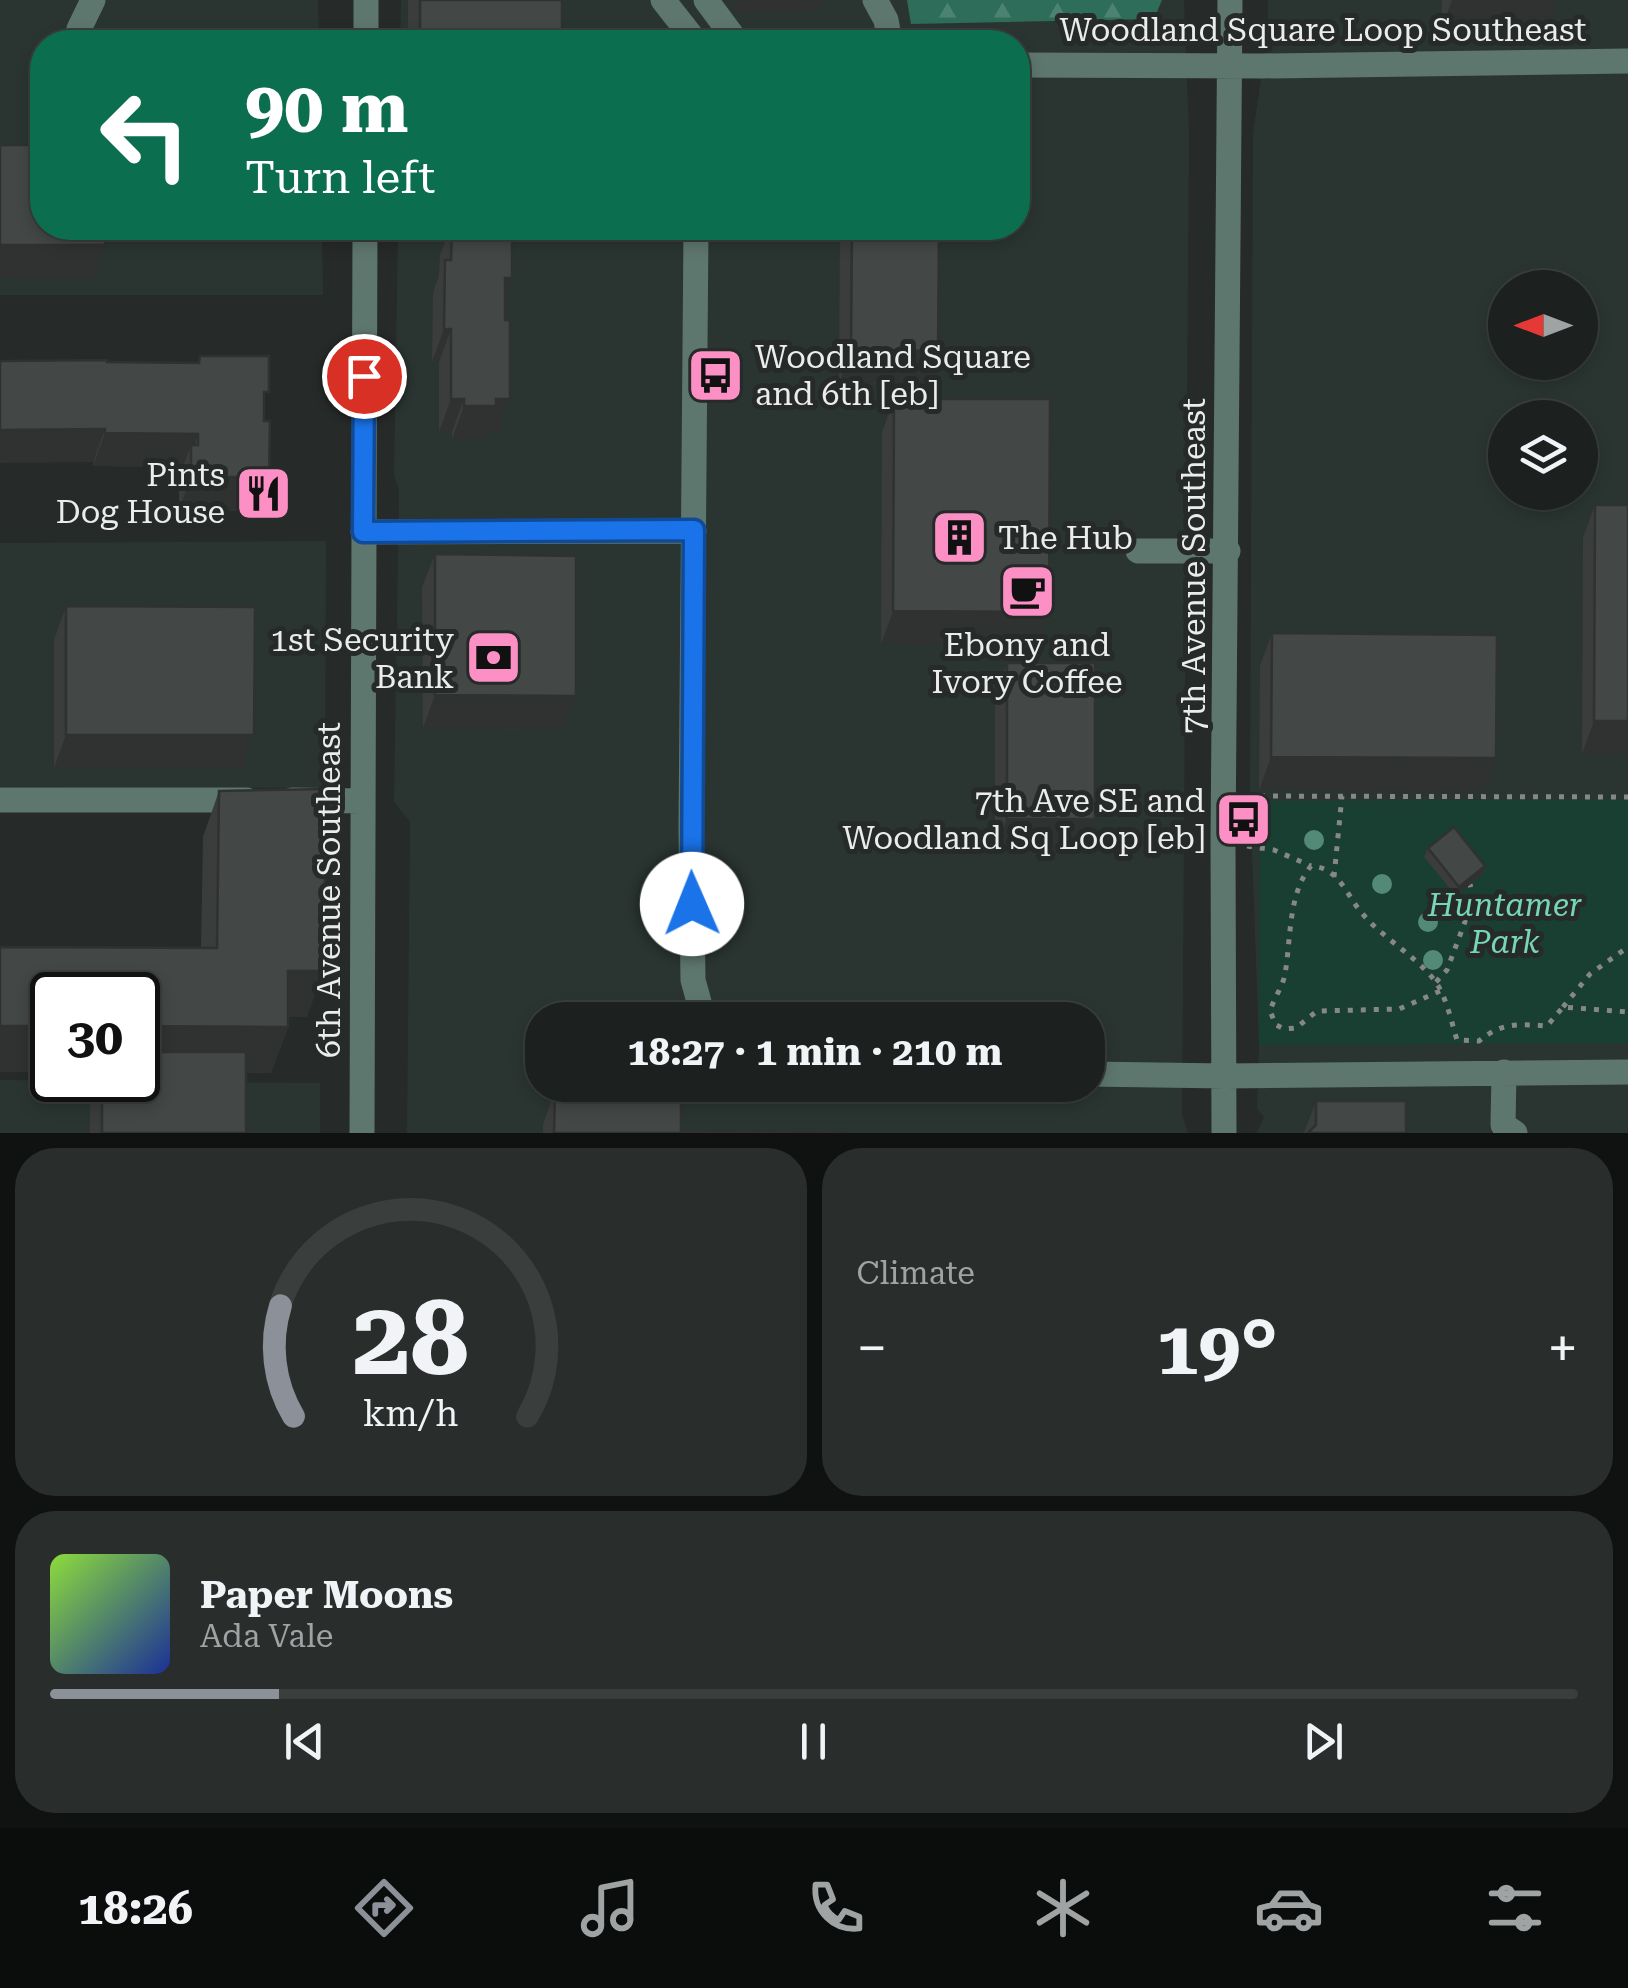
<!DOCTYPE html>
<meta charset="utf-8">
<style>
body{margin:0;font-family:"Roboto Serif",serif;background:#292d2b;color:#f1f3f6;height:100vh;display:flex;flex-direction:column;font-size:38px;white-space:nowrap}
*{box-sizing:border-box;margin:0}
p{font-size:32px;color:#a0a3a4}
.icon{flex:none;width:55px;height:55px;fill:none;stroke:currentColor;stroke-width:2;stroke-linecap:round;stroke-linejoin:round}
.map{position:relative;height:1133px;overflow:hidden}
.side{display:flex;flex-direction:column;gap:15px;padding:15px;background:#0f1210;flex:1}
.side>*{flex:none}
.hud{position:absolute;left:30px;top:30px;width:1000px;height:210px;border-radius:40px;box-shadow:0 5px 15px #0003,0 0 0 2px #3a3e3c;background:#0b6e4f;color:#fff;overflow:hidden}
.needle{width:65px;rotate:270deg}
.buttons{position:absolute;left:1488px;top:270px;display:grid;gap:20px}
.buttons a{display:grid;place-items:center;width:110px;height:110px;border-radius:50%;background:#1c201e;box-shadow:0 5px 15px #0003,0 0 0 2px #3a3e3c;font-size:50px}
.speed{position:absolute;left:30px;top:972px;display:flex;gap:20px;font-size:50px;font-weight:700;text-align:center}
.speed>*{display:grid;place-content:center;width:130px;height:130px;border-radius:50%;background:#1c201e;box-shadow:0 5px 15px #0003,0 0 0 2px #3a3e3c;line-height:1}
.speed .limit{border:5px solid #111;border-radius:15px;background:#fff;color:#111}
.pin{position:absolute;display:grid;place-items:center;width:85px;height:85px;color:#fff;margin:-42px;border:5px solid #fff;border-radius:50%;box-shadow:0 2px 10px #0007}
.me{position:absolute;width:110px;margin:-55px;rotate:359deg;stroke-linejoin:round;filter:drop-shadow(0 0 8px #0008)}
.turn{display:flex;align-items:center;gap:35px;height:210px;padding:0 50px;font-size:45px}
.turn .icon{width:130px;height:130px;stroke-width:2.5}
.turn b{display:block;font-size:70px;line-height:85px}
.big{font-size:75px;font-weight:700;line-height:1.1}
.side .tile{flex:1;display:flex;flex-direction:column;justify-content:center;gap:15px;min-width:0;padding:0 35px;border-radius:40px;background:#292d2b}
.side .dial{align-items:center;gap:0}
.dial svg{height:260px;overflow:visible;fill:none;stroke:#3a3e3c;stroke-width:7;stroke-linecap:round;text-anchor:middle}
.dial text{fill:#f1f3f6;stroke:none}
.song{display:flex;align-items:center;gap:30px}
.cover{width:120px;height:120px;border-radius:15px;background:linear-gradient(135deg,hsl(90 70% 55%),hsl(230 70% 35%))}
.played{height:10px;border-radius:5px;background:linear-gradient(90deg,#8c9099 15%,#3a3e3c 15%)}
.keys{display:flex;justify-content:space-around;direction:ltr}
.heat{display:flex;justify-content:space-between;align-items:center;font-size:55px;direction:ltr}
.side .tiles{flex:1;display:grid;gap:15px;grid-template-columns:1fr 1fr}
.tile:last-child{grid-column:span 2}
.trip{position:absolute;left:525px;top:1002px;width:580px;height:100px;border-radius:40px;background:#1c201e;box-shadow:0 5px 15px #0003,0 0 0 2px #3a3e3c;font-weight:700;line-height:100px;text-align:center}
.tabs{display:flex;height:160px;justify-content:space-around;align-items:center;background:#0b0d0c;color:#a0a3a4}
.tabs .icon{width:70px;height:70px}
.tabs .selected{color:#8c9099}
.tabs b{font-size:45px;color:#f1f3f6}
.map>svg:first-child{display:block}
</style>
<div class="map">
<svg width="1628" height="1133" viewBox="0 0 1628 1133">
<defs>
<pattern id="forest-firs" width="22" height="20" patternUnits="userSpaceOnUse" patternTransform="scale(2.5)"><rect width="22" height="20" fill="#2d6d5a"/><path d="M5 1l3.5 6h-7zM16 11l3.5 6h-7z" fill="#4c8272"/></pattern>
</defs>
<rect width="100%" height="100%" fill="#262a28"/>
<path fill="#2a3531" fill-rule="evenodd" d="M 0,0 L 318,0 L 319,42 L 42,42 L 42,228 L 322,228 L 323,295 L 0,295 Z
M 401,0 L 1184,0 L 1189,133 L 1182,1114 L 1188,1133 L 407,1133 L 410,822 L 394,802 L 399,490 L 394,476 L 398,228 L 1018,228 L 1018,42 L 400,42 ZM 542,1020 L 1088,1020 L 1088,1085 L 542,1085 Z
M 1268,0 L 1628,0 L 1628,1133 L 1257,1133 L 1264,1117 L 1257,1108 L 1259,1045 L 1250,796 L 1253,134 L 1268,30 ZM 1505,288 L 1580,288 L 1580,362 L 1505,362 ZM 1505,418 L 1580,418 L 1580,492 L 1505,492 Z
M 326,541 L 325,788 L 0,787 L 0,543 Z
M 0,1080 L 320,1083 L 320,1133 L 0,1133 Z"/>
<path fill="url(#forest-firs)" d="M 907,0 L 1162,0 L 1154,19 L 911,24 Z"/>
<path fill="#193e32" d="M 1628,799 L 1628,1043 L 1259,1045 L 1260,801 Z"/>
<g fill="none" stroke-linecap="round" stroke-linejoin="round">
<path stroke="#858887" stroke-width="5" stroke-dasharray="5 8" stroke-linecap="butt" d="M 1247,796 L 1628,797
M 1247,846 L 1274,850 L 1311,866
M 1334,877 L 1342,796
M 1436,982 L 1447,970 L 1473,900 L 1470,884
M 1440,991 L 1399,1009 L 1317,1011 L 1296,1028 L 1284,1029 L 1276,1025 L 1270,1011 C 1274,998 1283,986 1285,974 C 1291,940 1288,893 1311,866 C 1316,867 1321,867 1326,870 C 1343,879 1349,898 1361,912 C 1382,938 1414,954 1435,981 C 1447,998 1451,1021 1457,1040 L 1479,1041 C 1502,1022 1518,1024 1547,1026 L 1563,1007 L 1628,1012
M 1563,1007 L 1590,974 L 1628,947"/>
<path stroke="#5e776e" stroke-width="25" d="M 663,0 L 696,42
M 706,0 L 737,42
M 875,0 L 886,20 L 890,42
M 77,42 L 79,29 L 93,0
M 366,42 L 366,0
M 1018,65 L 1262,66 L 1628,61
M 696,228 L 691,829 L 693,980 L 704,1020
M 363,532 L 694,531
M 1138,551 L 1228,551
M 0,800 L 247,800
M 292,800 L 362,801
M 1504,1072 L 1503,1125 L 1515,1133
M 1088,1074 L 1225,1076 L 1628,1072
M 362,1133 L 365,228
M 1224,1133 L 1223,842 L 1230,0"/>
</g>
<g fill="#528977">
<circle cx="1314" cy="840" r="10"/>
<circle cx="1382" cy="884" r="10"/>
<circle cx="1428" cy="922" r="10"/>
<circle cx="1433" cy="960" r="10"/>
</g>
<path fill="#3a3d3c" d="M 408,0 L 562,0 L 562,42 L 408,42 Z
M 1442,0 L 1558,0 L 1547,30 L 1442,29 Z
M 450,228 L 512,228 L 512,278 L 505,297 L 510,399 L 498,432 L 487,432 L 484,439 L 452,439 L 452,432 L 439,432 L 439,362 L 432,362 L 433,293 L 439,275 L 440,255 Z
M 840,228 L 939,228 L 938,351 L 926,384 L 839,383 Z
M 200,356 L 264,406 L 269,477 L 257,511 L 179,510 L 179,478 L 183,467 L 93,466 L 107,362 L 197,363 Z
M 894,399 L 1037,645 L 881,644 L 882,432 Z
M 1595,505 L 1628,505 L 1628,754 L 1582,754 L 1583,538 Z
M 435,554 L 564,729 L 423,728 L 422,587 Z
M 66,606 L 242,768 L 54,768 L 54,640 Z
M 1272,633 L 1484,791 L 1259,790 L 1260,666 Z
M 1007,663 L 1082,852 L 995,852 L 995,696 Z
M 219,791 L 307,1017 L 288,1017 L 288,1027 L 271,1073 L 246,1073 L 246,1133 L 90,1133 L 90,1085 L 92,1080 L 138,1080 L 52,995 L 52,1072 L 0,1072 L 0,947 L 201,947 L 203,837 Z
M 1428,848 L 1485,866 L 1482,875 L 1456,896 L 1424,857 Z
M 555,1091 L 681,1131 L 849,1133 L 543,1133 L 543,1124 Z
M 1316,1101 L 1406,1133 L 1304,1133 Z"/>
<path fill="#2f3231" d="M 737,0 L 823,0 L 819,11 L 732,12 Z
M 1452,0 L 1558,0 L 1547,30 L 1442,29 Z
M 0,245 L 105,245 L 93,279 L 0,278 Z
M 505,278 L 512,278 L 500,311 Z
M 444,329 L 451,329 L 439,362 L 432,362 Z
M 851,350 L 938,351 L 926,384 L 839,383 Z
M 451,399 L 464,399 L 452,432 L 439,432 Z
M 496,399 L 510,399 L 498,432 L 487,432 L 484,439 L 452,439 L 464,406 Z
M 105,429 L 93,462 L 0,463 L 0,430 Z
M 105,433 L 198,434 L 191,455 L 191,445 L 183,467 L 93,466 Z
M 191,477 L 269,477 L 257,511 L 179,510 Z
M 893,611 L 1049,612 L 1037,645 L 881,644 Z
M 435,695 L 576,696 L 564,729 L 423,728 Z
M 1594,721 L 1628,721 L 1628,754 L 1582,754 Z
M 66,735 L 254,735 L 242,768 L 54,768 Z
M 1271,757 L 1496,758 L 1484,791 L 1259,790 Z
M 1007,819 L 1095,819 L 1082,852 L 995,852 Z
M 1485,866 L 1482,875 L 1456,896 L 1459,887 Z
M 288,971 L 324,971 L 307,1017 L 271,1017 Z
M 0,1026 L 52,1026 L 52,1072 L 0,1072 Z
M 138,1026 L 288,1027 L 271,1073 L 138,1072 Z"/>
<path fill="#434746" stroke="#2f3231" stroke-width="2.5" d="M 420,0 L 562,0 L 562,42 L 420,42 Z
M 0,145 L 42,145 L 42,228 L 105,228 L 105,245 L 0,245 Z
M 452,228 L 512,228 L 512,278 L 505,278 L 505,320 L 510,320 L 510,399 L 496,399 L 496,406 L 464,406 L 464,399 L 451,399 L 451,329 L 444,329 L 445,260 L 451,260 Z
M 852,228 L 939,228 L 938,351 L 851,350 Z
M 200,356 L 269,356 L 269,392 L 264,392 L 264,421 L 270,421 L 269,477 L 191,477 L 191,445 L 198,445 L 198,434 L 105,433 L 105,429 L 0,430 L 0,361 L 107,360 L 107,362 L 199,363 Z
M 894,399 L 1050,399 L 1049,612 L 893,611 Z
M 1595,505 L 1628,505 L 1628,721 L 1594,721 Z
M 435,554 L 576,556 L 576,696 L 435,695 Z
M 66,606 L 255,607 L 254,735 L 66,735 Z
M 1272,633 L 1497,635 L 1496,758 L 1271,757 Z
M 1007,663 L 1095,663 L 1095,819 L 1007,819 Z
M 326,789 L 324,971 L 288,971 L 288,1027 L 138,1026 L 138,995 L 52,995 L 52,1026 L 0,1026 L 0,947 L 217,948 L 219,791 Z
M 1454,827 L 1485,866 L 1459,887 L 1428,848 Z
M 138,1052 L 246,1052 L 246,1133 L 102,1133 L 102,1080 L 138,1080 Z
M 555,1091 L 681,1091 L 681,1131 L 849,1133 L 554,1133 Z
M 1316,1101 L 1406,1101 L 1406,1133 L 1308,1133 L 1316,1125 Z"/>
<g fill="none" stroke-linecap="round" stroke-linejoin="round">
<defs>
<path id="route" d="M 364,376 L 363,532 L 694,530 L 692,904"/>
</defs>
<use href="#route" stroke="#114b97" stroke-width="25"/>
<use href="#route" stroke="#1a73e8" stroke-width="18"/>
</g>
<defs>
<symbol id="bus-square" viewBox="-11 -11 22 22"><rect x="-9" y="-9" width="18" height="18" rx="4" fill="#fc8fc3" stroke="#262a28"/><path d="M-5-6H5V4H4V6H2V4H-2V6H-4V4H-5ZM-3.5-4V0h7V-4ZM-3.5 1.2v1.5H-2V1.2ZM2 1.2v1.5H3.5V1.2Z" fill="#111"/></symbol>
<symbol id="restaurant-square" viewBox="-11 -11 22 22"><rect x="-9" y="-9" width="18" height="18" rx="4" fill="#fc8fc3" stroke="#262a28"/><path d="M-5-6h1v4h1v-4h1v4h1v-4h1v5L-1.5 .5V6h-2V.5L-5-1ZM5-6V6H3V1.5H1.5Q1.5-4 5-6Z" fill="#111"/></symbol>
<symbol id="building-square" viewBox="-11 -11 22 22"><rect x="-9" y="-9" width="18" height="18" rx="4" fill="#fc8fc3" stroke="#262a28"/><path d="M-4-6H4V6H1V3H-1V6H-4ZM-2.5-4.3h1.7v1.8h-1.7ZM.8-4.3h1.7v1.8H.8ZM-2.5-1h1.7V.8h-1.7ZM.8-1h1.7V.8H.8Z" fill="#111"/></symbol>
<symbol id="cafe-square" viewBox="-11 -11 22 22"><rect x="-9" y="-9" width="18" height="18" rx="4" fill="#fc8fc3" stroke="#262a28"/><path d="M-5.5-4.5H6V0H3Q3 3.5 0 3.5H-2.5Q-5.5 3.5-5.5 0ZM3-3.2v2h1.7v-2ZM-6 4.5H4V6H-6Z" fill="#111"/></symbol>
<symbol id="bank-square" viewBox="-11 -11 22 22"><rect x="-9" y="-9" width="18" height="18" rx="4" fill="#fc8fc3" stroke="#262a28"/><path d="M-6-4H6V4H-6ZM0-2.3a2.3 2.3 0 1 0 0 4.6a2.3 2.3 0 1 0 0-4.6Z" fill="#111"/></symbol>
</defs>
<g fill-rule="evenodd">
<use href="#bus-square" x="684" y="344" width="63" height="63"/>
<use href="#restaurant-square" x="232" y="462" width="63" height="63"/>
<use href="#building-square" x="928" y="506" width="63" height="63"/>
<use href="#cafe-square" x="996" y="560" width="63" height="63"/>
<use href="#bank-square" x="462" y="626" width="63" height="63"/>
<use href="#bus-square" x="1212" y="788" width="63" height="63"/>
</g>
<g text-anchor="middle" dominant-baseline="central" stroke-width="10" stroke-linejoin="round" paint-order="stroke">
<g font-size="32" fill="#ebedec" stroke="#262a28">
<text x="1323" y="30">Woodland Square Loop Southeast</text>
<text transform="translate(1194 566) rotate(-90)">7th Avenue Southeast</text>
<text transform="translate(329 890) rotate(-90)">6th Avenue Southeast</text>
</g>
<g font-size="32" fill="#ebedec" stroke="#262a28" text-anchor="end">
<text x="755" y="357" text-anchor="start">Woodland Square<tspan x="755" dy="37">and 6th [eb]</tspan></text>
<text x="225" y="475">Pints<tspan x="225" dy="37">Dog House</tspan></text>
<text x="998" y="538" text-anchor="start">The Hub</text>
<text x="454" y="640">1st Security<tspan x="454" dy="37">Bank</tspan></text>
<text x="1027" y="645" text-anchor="middle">Ebony and<tspan x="1027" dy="37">Ivory Coffee</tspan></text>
<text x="1205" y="801">7th Ave SE and<tspan x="1205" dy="37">Woodland Sq Loop [eb]</tspan></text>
</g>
<g font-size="32" font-style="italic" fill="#76d7b8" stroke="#262a28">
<text x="1505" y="905">Huntamer<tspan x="1505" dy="37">Park</tspan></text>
</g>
</g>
</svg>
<div class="buttons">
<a><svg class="needle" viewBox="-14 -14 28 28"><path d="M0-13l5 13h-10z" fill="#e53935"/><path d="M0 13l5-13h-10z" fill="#a0a3a4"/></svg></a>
<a><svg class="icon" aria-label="layers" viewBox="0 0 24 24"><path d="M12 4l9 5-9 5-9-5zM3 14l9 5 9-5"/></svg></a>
</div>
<div class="speed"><div class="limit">30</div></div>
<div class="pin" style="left:364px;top:376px;background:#d93025"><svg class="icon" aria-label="arrive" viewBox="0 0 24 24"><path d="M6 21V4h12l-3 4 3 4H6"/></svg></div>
<svg class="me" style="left:692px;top:904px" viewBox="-20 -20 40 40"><circle r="19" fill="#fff"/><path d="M0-13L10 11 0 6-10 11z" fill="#1a73e8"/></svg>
<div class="trip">18:27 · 1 min · 210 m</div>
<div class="hud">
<div class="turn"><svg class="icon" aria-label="left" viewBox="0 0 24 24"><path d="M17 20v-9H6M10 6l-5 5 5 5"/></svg><div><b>90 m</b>Turn left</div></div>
</div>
</div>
<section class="side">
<div class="tiles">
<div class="tile dial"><svg viewBox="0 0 100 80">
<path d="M14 69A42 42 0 1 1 86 69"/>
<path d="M14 69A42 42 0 0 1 10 35" stroke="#8c9099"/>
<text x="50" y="56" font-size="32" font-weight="700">28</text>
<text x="50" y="72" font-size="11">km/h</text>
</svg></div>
<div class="tile"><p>Climate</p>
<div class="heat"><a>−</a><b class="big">19°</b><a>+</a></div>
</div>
<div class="tile">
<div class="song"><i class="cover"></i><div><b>Paper Moons</b><p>Ada Vale</p></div></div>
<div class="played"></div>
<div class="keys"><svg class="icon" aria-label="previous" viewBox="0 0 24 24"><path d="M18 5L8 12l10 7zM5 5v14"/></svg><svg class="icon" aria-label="pause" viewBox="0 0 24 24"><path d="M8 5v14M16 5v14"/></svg><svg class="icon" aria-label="next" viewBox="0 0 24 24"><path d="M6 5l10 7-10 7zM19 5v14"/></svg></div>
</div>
</div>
</section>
<nav class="tabs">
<b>18:26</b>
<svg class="icon selected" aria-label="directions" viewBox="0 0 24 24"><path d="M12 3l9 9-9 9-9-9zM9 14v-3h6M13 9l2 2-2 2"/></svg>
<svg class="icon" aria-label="music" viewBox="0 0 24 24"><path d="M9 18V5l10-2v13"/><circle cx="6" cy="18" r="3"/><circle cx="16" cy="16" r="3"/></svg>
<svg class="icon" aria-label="phone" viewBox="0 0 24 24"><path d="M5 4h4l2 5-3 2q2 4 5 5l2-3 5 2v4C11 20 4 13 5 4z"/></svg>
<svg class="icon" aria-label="climate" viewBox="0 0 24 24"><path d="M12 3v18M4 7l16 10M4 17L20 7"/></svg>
<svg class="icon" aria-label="car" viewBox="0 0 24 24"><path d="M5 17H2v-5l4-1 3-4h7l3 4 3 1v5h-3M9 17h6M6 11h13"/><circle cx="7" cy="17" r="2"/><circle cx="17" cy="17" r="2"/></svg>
<svg class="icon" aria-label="filters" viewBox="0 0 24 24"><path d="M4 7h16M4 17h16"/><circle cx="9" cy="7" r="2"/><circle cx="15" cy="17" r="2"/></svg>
</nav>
